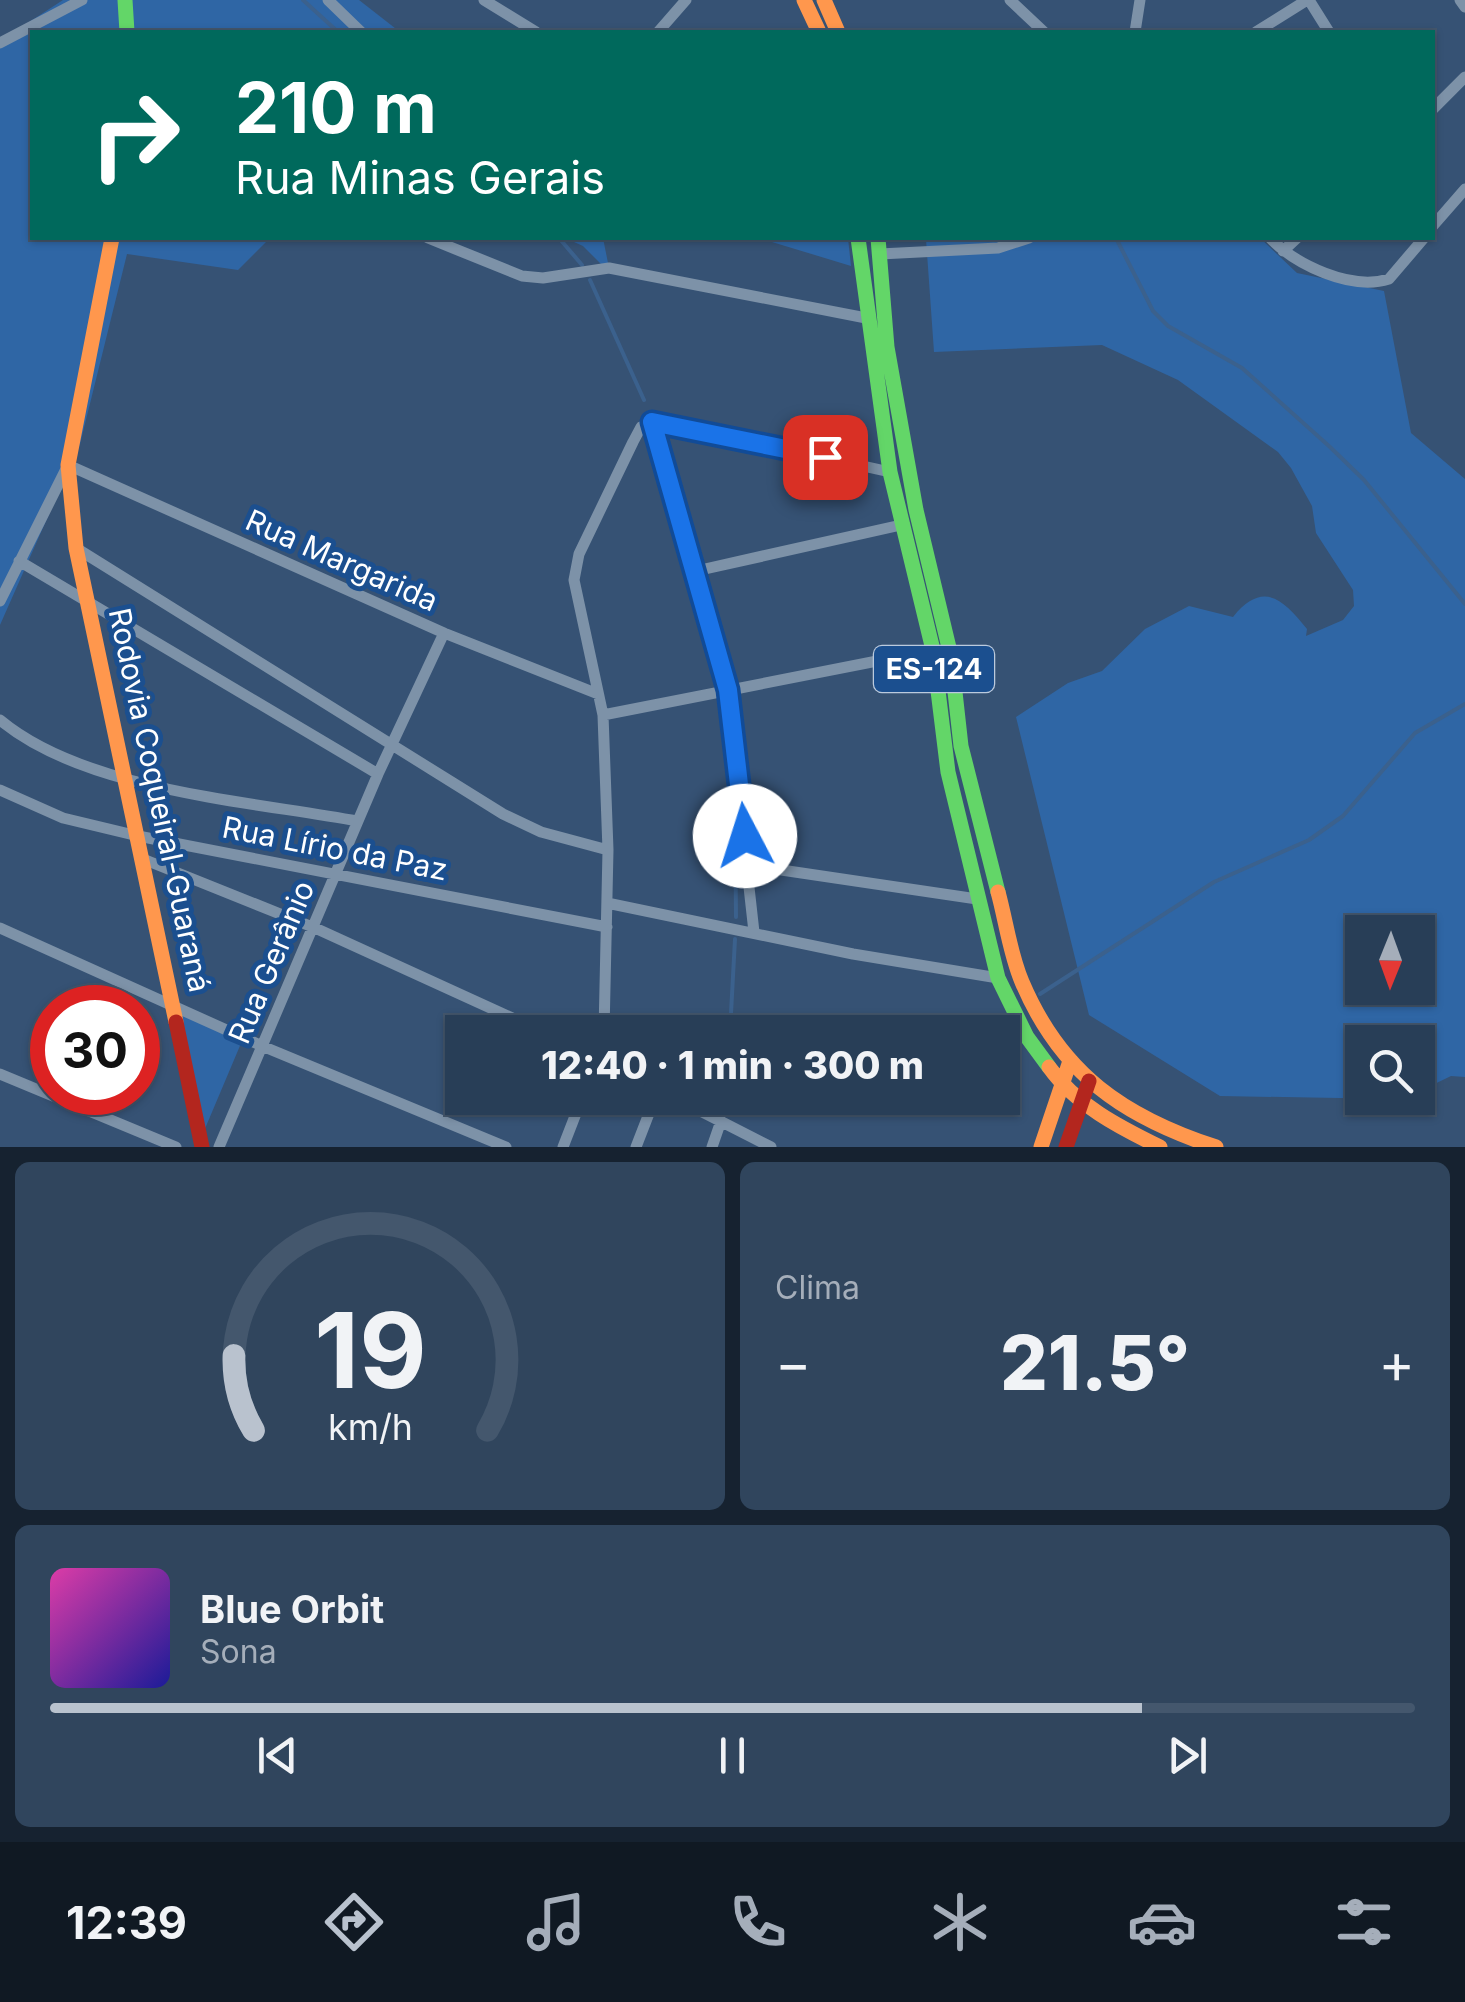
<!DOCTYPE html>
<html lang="pt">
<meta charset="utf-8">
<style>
body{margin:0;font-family:Inter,sans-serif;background:#30455d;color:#f1f3f6;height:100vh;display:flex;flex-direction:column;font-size:38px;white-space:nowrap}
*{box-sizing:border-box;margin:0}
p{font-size:32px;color:#a5aeba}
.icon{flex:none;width:55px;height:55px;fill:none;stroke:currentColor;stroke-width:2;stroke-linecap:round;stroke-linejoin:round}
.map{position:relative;height:1147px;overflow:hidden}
.panel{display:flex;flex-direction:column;gap:15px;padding:15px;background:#162230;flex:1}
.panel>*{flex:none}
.banner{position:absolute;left:30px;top:30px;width:1405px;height:210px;border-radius:0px;box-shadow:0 2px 8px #0004,0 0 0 2px #44576d;background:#00695c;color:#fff;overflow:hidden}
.needle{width:65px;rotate:181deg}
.controls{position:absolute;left:1345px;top:915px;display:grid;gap:20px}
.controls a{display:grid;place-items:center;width:90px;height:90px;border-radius:0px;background:#283e57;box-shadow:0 2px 8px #0004,0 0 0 2px #44576d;font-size:50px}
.speed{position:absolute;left:30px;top:985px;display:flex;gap:20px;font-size:50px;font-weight:700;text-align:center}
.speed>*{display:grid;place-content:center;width:130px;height:130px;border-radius:50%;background:#283e57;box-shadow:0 2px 8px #0004,0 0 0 2px #44576d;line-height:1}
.speed .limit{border:15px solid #d22;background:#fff;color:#111}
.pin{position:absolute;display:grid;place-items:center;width:85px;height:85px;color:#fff;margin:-42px;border-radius:20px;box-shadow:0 5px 15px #0006}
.me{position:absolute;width:110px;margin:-55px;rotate:355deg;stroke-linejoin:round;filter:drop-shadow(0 0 8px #0008)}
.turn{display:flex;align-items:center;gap:35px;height:210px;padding:0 40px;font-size:45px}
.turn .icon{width:130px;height:130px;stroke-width:2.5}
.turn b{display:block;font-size:70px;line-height:85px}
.big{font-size:75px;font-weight:800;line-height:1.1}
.panel .tile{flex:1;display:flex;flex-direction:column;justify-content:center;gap:15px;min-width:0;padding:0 35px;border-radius:15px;background:#30455d}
.panel .dial{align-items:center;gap:0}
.dial svg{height:260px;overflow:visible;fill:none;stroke:#44576d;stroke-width:7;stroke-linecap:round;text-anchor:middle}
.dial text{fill:#f1f3f6;stroke:none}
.song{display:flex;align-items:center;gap:30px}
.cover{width:120px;height:120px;border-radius:15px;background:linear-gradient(135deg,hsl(320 70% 55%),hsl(240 70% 35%))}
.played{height:10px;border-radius:5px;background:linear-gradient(90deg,#b9c2ce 80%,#44576d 80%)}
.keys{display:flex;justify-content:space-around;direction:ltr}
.heat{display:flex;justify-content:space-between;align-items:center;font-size:55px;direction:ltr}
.panel .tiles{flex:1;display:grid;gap:15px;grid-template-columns:1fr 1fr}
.tile:last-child{grid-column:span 2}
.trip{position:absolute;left:445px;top:1015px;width:575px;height:100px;border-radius:0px;background:#283e57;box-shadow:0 2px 8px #0004,0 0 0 2px #44576d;font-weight:800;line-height:100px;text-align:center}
.menu{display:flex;height:160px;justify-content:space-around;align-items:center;background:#101923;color:#a5aeba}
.menu .icon{width:70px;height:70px}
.menu .current{color:#b9c2ce}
.menu b{font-size:45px;color:#f1f3f6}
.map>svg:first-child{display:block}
</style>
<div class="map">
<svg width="1465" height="1147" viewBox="0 0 1465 1147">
<rect width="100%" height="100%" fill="#365274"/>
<path fill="#2f66a5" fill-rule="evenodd" d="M 63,0 L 359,0 L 400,32 L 32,32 L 32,238 L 270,238 L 238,270 L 127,254 L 80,444 L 0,625 L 0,41 Z
M 565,238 L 603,238 L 610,273 L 583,246 Z
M 759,238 L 848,238 L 851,266 Z
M 886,238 L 1260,238 L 1297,273 L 1384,291 L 1411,433 L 1465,479 L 1465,1077 L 1451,1076 L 1418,1092 L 1418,1042 L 1362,1042 L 1362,1098 L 1399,1098 L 1395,1099 L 1220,1096 L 1089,1015 L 1016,717 L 1068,683 L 1102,671 L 1145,629 L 1189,606 L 1233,617 C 1263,580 1283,599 1307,629 L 1306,636 L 1343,620 L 1354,606 L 1353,590 L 1316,533 L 1312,506 L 1291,468 L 1278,452 L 1178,380 L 1102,345 L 934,352 L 926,239 ZM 1362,932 L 1418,932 L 1418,988 L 1362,988 Z
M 176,1011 L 242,1041 L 204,1131 Z"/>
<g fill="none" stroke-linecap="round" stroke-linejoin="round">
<path stroke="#3b618d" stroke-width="4" d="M 303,0 L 338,32
M 559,238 L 582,265
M 1116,238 L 1153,311 L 1168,326 L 1242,368 L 1330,447 L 1364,480 L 1465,604
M 590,280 L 644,400
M 735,812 L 736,917
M 1040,994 L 1214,882 L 1309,840 L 1343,816 L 1415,733 L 1465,704
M 730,1032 L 735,939"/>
<path stroke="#7d92a8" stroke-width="11" d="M 328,0 L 361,32
M 484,0 L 536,32
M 1010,0 L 1044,32
M 1309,0 L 1329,32
M 1460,0 L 1465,7
M 658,32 L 686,0
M 1135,32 L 1140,0
M 1256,32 L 1307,0
M 0,43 L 82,0
M 1432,110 L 1465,77
M 1432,227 L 1465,189
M 428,238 L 522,276 L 543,278 L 609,268 L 866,318
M 1270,238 C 1296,265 1351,291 1389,279 L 1424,238
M 1283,251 L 1297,238
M 880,254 L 998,248 L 1029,238
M 652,422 L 727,690 L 754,932
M 76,548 L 503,814 L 541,832 L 608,850
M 19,561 L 378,774
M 696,571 L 901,525
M 0,601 L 68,465 L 444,633 L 598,694
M 603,715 L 933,650
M 0,720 C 85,791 250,801 357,821
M 0,790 L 63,818 L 138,836 L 607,927
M 143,859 L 315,928 L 543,1032
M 748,865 L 977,899
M 607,903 L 853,954 L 998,978
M 0,928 L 262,1046 L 506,1147
M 604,1032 L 608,850 L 603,715 L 574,580 L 579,554 L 633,442 L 641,427 L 665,422 L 890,472
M 0,1074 L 176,1147
M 675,1098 L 771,1147
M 219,1147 L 378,774 L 444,633
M 563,1147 L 582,1098
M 636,1147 L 655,1098
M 712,1147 L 721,1121"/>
<path stroke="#63d668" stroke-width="15" d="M 125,0 L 127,32
M 858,238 L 890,472 L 933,650 L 948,772 L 998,978 L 1027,1037 L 1049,1067
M 878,238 L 887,347 L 916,510 L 951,656 L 961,746 L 998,892"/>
<path stroke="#ff974d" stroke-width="15" d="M 804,0 L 819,32
M 824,0 L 838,32
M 112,238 L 68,465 L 76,548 L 176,1022
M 998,892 C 1006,921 1010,954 1022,982 C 1061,1074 1124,1117 1216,1147
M 1049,1067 C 1076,1105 1119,1127 1160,1147
M 1041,1147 L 1069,1064"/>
<path stroke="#b3261e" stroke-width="15" d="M 176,1022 L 202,1147
M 1066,1147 L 1089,1081"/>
</g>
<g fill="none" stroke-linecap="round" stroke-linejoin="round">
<defs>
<path id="route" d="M 745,836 L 728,690 L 652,422 L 825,457"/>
</defs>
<use href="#route" stroke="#114b97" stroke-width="25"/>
<use href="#route" stroke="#1a73e8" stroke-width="18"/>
</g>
<g text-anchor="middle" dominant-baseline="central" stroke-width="10" stroke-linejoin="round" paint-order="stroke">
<rect fill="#1b4f8f" stroke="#bbcadd" stroke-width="2.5" x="874" y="646" width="120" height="46" rx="8"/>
<g font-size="28" font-weight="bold" fill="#fff">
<text x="934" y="669">ES-124</text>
</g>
<g font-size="30" fill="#fff" stroke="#1b4f8f">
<text transform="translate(342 560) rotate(24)">Rua Margarida</text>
<text transform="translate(160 800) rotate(78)">Rodovia Coqueiral-Guaraná</text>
<text transform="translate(335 848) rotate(11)">Rua Lírio da Paz</text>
<text transform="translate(271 962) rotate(-67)">Rua Gerânio</text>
</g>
</g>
</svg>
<div class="controls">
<a><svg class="needle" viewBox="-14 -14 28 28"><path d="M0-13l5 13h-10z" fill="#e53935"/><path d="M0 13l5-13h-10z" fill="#a5aeba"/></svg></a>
<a><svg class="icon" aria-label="search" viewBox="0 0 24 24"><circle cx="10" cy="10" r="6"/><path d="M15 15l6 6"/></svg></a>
</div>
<div class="speed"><div class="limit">30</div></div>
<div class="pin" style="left:825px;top:457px;background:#d93025"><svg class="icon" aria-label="arrive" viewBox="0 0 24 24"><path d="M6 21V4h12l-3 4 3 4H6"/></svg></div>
<svg class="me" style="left:745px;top:836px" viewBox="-20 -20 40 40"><circle r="19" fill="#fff"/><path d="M0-13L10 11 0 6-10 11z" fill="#1a73e8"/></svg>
<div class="trip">12:40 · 1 min · 300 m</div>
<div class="banner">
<div class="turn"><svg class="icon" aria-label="right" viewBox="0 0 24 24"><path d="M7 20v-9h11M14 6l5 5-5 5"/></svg><div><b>210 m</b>Rua Minas Gerais</div></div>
</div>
</div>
<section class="panel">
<div class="tiles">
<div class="tile dial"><svg viewBox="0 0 100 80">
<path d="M14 69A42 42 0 1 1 86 69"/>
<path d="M14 69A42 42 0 0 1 8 46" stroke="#b9c2ce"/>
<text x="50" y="56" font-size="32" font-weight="700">19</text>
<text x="50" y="72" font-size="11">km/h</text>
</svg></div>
<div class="tile"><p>Clima</p>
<div class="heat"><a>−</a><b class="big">21.5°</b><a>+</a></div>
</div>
<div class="tile">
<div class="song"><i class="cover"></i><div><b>Blue Orbit</b><p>Sona</p></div></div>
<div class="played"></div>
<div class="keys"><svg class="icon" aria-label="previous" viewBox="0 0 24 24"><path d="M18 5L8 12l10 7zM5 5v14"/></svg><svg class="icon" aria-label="pause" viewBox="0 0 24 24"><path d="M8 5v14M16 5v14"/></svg><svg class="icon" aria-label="next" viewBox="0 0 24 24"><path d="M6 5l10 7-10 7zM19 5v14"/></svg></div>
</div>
</div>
</section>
<nav class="menu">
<b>12:39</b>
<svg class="icon current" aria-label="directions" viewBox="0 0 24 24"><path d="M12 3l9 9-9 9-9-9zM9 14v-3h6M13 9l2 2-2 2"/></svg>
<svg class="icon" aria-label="music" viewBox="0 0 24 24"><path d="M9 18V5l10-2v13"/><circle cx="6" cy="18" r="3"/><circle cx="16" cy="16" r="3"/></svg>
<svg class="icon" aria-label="phone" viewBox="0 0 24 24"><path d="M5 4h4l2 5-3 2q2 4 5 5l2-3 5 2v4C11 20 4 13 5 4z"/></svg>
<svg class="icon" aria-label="climate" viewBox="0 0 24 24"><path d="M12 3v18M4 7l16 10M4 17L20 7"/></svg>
<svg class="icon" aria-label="car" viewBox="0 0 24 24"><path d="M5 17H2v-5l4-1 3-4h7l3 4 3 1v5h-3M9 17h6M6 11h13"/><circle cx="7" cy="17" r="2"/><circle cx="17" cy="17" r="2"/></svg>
<svg class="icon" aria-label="filters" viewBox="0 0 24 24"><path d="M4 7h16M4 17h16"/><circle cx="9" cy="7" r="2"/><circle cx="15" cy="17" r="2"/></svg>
</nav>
